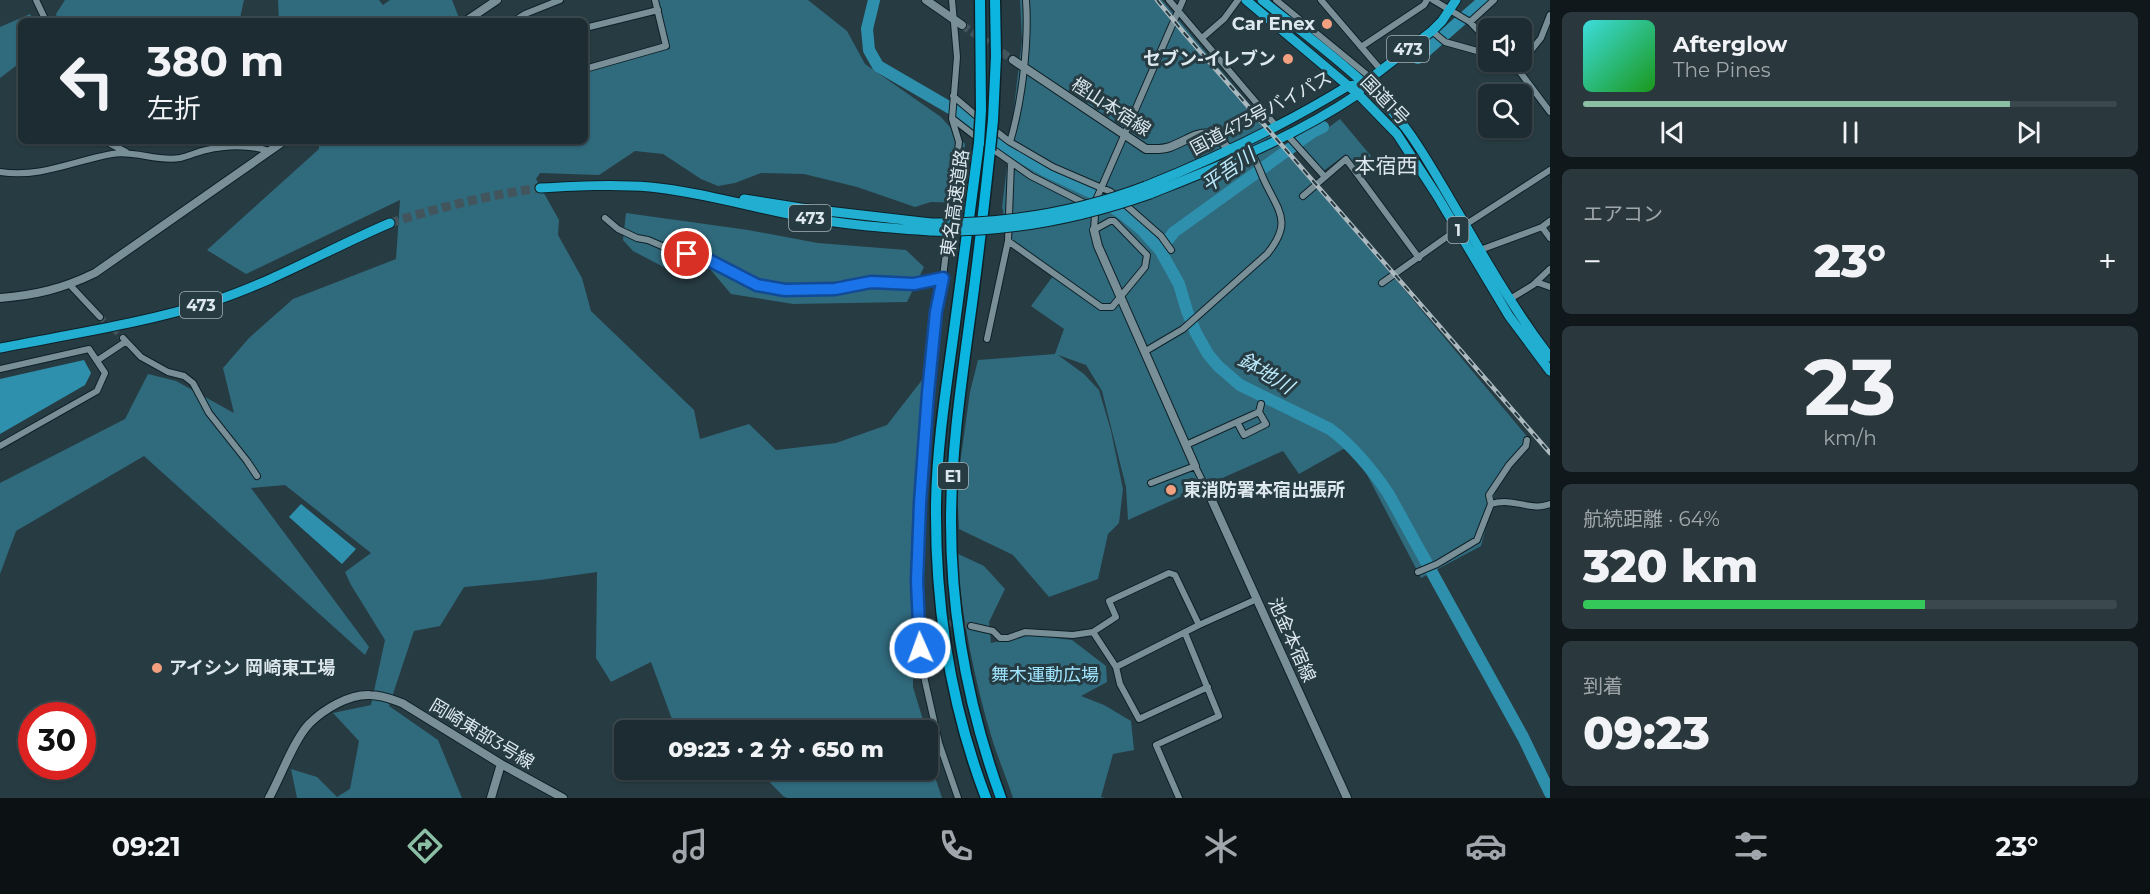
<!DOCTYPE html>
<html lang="ja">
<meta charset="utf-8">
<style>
body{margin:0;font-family:Montserrat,"Noto Sans JP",sans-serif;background:#2a383e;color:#f1f3f6;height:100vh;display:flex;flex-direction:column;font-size:22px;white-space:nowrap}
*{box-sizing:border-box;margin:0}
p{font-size:20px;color:#a0a7ac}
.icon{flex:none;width:33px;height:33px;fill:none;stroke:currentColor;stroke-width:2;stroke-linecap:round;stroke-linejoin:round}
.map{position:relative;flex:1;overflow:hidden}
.sheet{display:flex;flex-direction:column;gap:12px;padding:12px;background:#10181c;width:600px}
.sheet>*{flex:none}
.banner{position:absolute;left:18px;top:18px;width:570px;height:126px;border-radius:9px;box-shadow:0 2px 4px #0004,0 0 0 2px #3b484d;background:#1d2c32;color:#f1f3f6;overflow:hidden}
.fabs{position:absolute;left:1478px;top:18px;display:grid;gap:12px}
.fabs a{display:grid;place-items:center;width:54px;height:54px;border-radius:9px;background:#1d2c32;box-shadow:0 2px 4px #0004,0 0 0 2px #3b484d;font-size:30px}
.speed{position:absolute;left:18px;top:702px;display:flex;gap:12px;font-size:30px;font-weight:700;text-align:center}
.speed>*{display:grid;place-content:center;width:78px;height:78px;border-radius:50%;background:#1d2c32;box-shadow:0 2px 4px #0004,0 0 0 2px #3b484d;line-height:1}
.speed .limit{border:9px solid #d22;background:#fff;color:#111}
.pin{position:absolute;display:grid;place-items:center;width:51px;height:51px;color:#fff;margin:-26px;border:3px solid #fff;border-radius:50%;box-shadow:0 2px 6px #0007}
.me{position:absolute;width:66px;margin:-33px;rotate:358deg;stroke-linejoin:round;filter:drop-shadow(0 0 4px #0008)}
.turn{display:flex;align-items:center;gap:21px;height:126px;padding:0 30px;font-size:27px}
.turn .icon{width:78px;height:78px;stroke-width:2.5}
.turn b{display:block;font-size:42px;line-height:51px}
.big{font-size:45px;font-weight:800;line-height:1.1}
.sheet .widget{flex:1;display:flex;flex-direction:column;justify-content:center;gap:9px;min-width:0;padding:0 21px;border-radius:9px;background:#2a383e}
.sheet .dial{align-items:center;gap:0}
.dial b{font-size:78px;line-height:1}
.song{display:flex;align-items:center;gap:18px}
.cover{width:72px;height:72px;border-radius:9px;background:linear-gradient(135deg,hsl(180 70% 55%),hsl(120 70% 35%))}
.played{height:6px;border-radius:3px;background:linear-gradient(90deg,#8abfa5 80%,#3b484d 80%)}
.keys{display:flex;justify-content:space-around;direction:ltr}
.heat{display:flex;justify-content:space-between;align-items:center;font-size:33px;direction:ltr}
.charge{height:9px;border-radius:4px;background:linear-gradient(90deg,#34c759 64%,#3b484d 0)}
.trip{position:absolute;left:614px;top:720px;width:324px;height:60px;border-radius:9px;background:#1d2c32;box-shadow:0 2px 4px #0004,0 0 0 2px #3b484d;font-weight:800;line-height:60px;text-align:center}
.menu{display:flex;height:96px;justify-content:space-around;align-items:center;background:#0c1214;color:#a0a7ac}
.menu .icon{width:42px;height:42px}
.menu .active{color:#8abfa5}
.menu b{font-size:27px;color:#f1f3f6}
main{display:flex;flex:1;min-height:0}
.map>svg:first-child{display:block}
</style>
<main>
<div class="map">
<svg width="1550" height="798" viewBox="0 0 1550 798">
<rect width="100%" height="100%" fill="#273b42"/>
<path fill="#306a7d" d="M 65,0 L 244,0 L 240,18 L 237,21 L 58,21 L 56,14 Z
M 278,0 L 379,0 L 383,5 L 390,0 L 452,0 L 459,18 L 452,21 L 279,21 Z
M 657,0 L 808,0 L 847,31 L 865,64 L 941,117 L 965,144 L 963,203 L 931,202 L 915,207 L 857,187 L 804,174 L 761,173 L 735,183 L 718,186 L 701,179 L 663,154 L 635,151 L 599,175 L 540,173 L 536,179 L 559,220 L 558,235 L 582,278 L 591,311 L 694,410 L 700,439 L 749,424 L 776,450 L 836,443 L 887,425 L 922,380 L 914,503 L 913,687 L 926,730 L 723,730 L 715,722 L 697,730 L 676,730 L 651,662 L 611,682 L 596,658 L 597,572 L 540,580 L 464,587 L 440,626 L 414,631 L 389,706 L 438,740 L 462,798 L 297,798 L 291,769 L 317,777 L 337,797 L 350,789 L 359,741 L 333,713 L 371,705 L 385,640 L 351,585 L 345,572 L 371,553 L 285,485 L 251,488 L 369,647 L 365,655 L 144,456 L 16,531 L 0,574 L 0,483 L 125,419 L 148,374 L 176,381 L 234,413 L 223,368 L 249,338 L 293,299 L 396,259 L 400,200 L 246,274 L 207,250 L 319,149 L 319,141 L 585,141 L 585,72 L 668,48 Z
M 1020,0 L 1162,0 L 1530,440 L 1505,471 L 1495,493 L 1481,546 L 1421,578 L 1363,467 L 1345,448 L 1299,474 L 1283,451 L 1128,520 L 1126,487 L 1102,391 L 1086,365 L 1058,355 L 1084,374 L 1099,390 L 1111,431 L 1123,489 L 1119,523 L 1108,534 L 1098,579 L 1049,597 L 1013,555 L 959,529 L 957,485 L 970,392 L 978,360 L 1055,354 L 1064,329 L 1031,306 L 1053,276 L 1011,247 L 1002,207 L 1022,40 Z
M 30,14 L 34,21 L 21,21 L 21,62 L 0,78 L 0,27 Z
M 1340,119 L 1371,156 L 1356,168 L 1346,154 L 1322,172 L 1301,148 Z
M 626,213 L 748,230 L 818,243 L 906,250 L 924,267 L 907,302 L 793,304 L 731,294 L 710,269 L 673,272 L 633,251 L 623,240 Z
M 956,553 L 984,566 L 1005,589 L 989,622 L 991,643 L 1031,635 L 1072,640 L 1106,666 L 1107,682 L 1081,696 L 1104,705 L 1131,721 L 1134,750 L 1113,754 L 1101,797 L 1105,798 L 1013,798 C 1007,779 999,761 993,742 C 974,680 962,617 956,553 Z
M 927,737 L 932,768 L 942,798 L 787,798 L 783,796 L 758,770 L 927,770 Z"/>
<path fill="#2e90ad" d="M 84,360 L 91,373 L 85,385 L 0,434 L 0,379 Z
M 301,504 L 356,549 L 342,564 L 289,517 Z"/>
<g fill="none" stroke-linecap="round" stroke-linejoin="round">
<path stroke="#2e90ad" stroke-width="12" d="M 874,0 L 867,29 L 869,50 L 878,66 L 964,116 L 984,135 L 1010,151 L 1046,171 L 1091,192 L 1124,215 L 1142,230 L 1160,250 L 1179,284 L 1187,311 L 1196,333 L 1208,354 L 1218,366 L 1240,385 L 1330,429 C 1354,447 1371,468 1388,493 L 1523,737 L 1550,793
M 1418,58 L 1484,0
M 1160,250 L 1174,232 L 1313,132 L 1323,127"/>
<path stroke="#42555c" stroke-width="6" stroke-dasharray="6 3" stroke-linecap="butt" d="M 100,317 L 123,338
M 919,620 L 971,626"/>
<path stroke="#42555c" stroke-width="8" stroke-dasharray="8 4" stroke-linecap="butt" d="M 962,25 L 1013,60"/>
<path stroke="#42555c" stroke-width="9" stroke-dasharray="9 4.5" stroke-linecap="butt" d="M 390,223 C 440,207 489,195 540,188"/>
<defs>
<path id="minor" d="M 36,0 L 46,21
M 952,0 L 957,57 L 952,119 L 959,142 L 943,277 L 936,312 L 928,393 L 917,581 L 920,648 L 925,681 L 939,743 L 958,798
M 1169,0 L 1277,127
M 1276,0 L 1371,78
M 1321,0 L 1381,70
M 1433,0 L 1470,22 L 1488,41
M 514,21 L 525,14 L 560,0
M 1470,22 L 1494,0
M 585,28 L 658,10
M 1432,31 L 1445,42 L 1488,54
M 1202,38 L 1224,19 L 1238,0
M 1361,47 L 1424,5 L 1427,0
M 1510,62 L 1517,68 L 1550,112
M 1517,68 L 1541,38 L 1550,15
M 585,69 L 666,46 L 655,0
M 953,96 L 980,119
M 953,119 L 980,140
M 993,129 L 1010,142 L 1053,167 L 1111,192 L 1161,236 L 1171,250
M 1288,136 L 1325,177
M 105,141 L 126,152
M 1010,142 C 1022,101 1029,43 1026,0
M 991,148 L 1031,176 L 1088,205
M 0,172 C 41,178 73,161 112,154 C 135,150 157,162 180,158 C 189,156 197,152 206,150 C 227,145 250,145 270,151
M 1303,196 L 1346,159 L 1419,258
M 605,218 L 618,229 L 637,238 L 648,240 L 676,252 L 699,255 L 727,268 L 743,278 L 770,288 L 785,290 L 818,290 L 871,282 L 914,284 L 943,277
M 1465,225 L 1550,170
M 1542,227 L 1550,238
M 1008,241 L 1101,307 L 1112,307 L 1145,267 L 1147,255 L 1114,221 L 1110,221 L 1094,230 L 1096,200 L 1183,0
M 1480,250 L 1542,227 L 1550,221
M 1536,282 L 1550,287
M 1382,283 L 1458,229
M 70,285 L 100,317
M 1510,299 L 1533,285 L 1550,269
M 123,338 L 141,357 L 168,372 L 184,376 L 193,383 L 209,413 L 247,461 L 257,476
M 987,339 L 1008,241 L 1011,163
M 1144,352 L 1183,329 L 1267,254 C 1293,222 1279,212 1264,180 C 1260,171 1257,162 1252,154
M 98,360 L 125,342
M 0,369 L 89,349 L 105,373 L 97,391 L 0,446
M 1237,422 L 1244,435 L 1266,424 L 1259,412
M 1186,445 L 1259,412 L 1261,404
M 1151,483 L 1195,466 L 1209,494
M 1491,504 C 1514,497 1532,512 1550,504
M 1418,572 L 1437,564 L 1477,540 L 1491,504 L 1489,495 L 1509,465 L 1526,446 L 1527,440
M 971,626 L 993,631 L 1000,638 L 1008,638 L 1025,632 L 1073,635 L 1093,632 L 1116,617 L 1109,601 L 1169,573 L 1175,575 L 1199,625
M 1093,632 L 1116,667 L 1120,684 L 1139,719 L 1208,687
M 1116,667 L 1199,625 L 1257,599
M 1179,798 L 1156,745 L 1219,716 L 1185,633"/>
<path id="tertiary" d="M 926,0 L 962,25
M 466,21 L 497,0
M 1013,60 L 1146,149 C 1154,149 1162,150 1170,147 C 1196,137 1207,121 1229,150
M 1094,230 L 1098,246 L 1195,466
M 0,298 C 36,295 62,289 95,273 L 284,141
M 1209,494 L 1347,798
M 269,798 C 280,778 294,740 309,724 C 324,709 349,694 370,695 C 382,695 391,699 402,703 L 501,764 L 563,798
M 491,798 L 501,764"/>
<path id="trunk" d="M 1246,0 L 1358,94 L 1397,134 L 1436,194 L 1509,316 L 1550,371
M 1262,0 C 1309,38 1375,85 1410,134 C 1429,161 1445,191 1462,219 C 1489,266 1517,314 1550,357
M 1146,186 C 1216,158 1284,125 1348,86 L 1363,84 L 1432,31 L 1442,21 L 1456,0
M 540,188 C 577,186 614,184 650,187 C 702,192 753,208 804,217 C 845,225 889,228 931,231
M 1150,194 C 1225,164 1291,139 1358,94 L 1361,89
M 744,199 L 801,208 L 931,223
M 0,348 C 72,334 145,323 214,301 C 275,281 331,248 390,223"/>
<path id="motorway" d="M 980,0 L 981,110
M 993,120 L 996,56 L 995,0
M 979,143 C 971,203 963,263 955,323 C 947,383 937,443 936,504 C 935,604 950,704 986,798
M 990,150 C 984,206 978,262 970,318 C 961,385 951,453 951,522 C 951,616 969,710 1001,798"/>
</defs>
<use href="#minor" stroke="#0e2128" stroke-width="8"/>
<use href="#tertiary" stroke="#0e2128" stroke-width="10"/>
<use href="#trunk" stroke="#0e2128" stroke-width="11"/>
<use href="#motorway" stroke="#0e2128" stroke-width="13"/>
<use href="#minor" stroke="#798f97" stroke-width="6"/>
<use href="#tertiary" stroke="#798f97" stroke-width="8"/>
<use href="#trunk" stroke="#21aed0" stroke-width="9"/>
<use href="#motorway" stroke="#0bb5df" stroke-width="10"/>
<defs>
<path id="rail" d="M 1157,0 L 1185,34 L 1550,453"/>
</defs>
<use href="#rail" stroke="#abb9bf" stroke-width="4.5"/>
<use href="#rail" stroke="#273b42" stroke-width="2" stroke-dasharray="7" stroke-linecap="butt"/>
<defs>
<path id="trunk-bridge" d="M 931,223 C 1004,224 1078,212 1146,186
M 931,231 C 1007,233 1079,219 1150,194"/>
<path id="motorway-bridge" d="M 979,143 L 981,110
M 990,150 L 993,120"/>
</defs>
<use href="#trunk-bridge" stroke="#0e2128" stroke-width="11" stroke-linecap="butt"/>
<use href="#motorway-bridge" stroke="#0e2128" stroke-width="13" stroke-linecap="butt"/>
<use href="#trunk-bridge" stroke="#21aed0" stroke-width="9"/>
<use href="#motorway-bridge" stroke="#0bb5df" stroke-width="10"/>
</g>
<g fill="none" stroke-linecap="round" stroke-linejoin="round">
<defs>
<path id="route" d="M 687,254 L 699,255 L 757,285 L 785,290 L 835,289 L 871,282 L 914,284 L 943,278 L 936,312 L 928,393 L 920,503 L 917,581 L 920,648"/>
</defs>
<use href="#route" stroke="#114b97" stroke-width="15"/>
<use href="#route" stroke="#1a73e8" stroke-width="10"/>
</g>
<g fill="#f2a07f" stroke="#273b42" stroke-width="2">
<circle cx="1327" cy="24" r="6"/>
<circle cx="1288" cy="59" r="6"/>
<circle cx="1171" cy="490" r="6"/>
<circle cx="157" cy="668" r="6"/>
</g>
<g text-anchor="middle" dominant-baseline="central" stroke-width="6" stroke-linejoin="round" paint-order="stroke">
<g fill="#273b42" stroke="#a6b4ba" stroke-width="1.5">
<rect x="1387" y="36" width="42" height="26" rx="4.5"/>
<rect x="789" y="205" width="42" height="26" rx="4.5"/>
<rect x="1447.5" y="217" width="21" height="26" rx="4.5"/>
<rect x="180" y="292" width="42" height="26" rx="4.5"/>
<rect x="938" y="463" width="30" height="26" rx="4.5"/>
</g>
<g font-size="16" font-weight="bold" fill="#dce8ed">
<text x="1408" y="49">473</text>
<text x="810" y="218">473</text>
<text x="1458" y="230">1</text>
<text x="201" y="305">473</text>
<text x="953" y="476">E1</text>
</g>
<g font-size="18" font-weight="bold" fill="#dce8ed" stroke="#273b42" text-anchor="end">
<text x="1315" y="24">Car Enex</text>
<text x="1276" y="59">セブン-イレブン</text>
<text x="1183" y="490" text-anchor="start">東消防署本宿出張所</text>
<text x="169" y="668" text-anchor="start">アイシン 岡崎東工場</text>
</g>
<g font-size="18" fill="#dce8ed" stroke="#273b42">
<text transform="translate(1385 100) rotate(46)">国道1号</text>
<text transform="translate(1111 107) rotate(33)">樫山本宿線</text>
<text transform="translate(1261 113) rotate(-28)">国道473号バイパス</text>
<text transform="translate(955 203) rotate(-82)">東名高速道路</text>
<text transform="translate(1292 640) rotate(66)">池金本宿線</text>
<text transform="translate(482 734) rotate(31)">岡崎東部3号線</text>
</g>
<g font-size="18" fill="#9fe4fd" stroke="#273b42">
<text x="1045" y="675">舞木運動広場</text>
</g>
<g font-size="20" font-style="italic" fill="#bce9fa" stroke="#273b42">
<text transform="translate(1228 170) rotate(-35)">平吾川</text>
<text transform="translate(1266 373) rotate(31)">鉢地川</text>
</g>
<g font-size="21" fill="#dce8ed" stroke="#273b42">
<text x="1386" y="165">本宿西</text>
</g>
</g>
</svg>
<div class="fabs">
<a><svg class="icon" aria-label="sound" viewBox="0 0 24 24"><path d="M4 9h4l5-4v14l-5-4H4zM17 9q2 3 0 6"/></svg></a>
<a><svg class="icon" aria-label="search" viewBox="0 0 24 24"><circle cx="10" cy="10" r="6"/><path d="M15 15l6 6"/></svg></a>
</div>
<div class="speed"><div class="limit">30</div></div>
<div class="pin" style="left:687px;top:254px;background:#d93025"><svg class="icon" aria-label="arrive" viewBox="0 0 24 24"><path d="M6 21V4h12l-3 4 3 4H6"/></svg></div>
<svg class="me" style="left:920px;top:648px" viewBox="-20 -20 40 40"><circle r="17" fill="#1a73e8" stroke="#fff" stroke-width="3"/><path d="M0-11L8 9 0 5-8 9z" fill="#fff"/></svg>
<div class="trip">09:23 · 2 分 · 650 m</div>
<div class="banner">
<div class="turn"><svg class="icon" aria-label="left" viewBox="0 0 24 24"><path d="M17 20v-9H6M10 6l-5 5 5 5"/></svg><div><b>380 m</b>左折</div></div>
</div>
</div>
<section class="sheet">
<div class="widget">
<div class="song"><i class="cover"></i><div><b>Afterglow</b><p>The Pines</p></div></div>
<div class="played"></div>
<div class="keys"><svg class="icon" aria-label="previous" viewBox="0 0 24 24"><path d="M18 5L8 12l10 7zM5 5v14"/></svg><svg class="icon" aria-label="pause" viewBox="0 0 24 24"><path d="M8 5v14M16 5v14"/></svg><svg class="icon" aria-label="next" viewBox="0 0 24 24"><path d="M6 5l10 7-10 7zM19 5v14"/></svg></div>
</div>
<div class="widget"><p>エアコン</p>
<div class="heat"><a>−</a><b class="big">23°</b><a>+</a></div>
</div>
<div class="widget dial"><b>23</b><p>km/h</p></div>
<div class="widget"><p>航続距離 · 64%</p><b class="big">320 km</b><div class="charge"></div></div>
<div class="widget"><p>到着</p><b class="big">09:23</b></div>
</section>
</main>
<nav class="menu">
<b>09:21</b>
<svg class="icon active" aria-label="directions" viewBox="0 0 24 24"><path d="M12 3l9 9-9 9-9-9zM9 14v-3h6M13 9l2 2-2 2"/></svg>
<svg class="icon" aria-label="music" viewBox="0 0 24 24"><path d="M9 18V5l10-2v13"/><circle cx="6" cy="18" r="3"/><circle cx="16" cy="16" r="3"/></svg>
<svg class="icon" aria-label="phone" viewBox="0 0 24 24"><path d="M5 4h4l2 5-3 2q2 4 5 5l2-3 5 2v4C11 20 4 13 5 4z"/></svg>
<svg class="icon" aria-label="climate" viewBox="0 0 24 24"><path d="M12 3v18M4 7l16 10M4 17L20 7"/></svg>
<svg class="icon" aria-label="car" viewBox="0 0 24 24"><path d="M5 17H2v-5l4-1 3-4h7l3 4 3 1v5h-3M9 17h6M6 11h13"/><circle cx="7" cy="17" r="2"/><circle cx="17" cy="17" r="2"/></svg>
<svg class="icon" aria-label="filters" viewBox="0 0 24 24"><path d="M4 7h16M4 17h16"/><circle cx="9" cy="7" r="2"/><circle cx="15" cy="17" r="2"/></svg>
<b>23°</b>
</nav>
